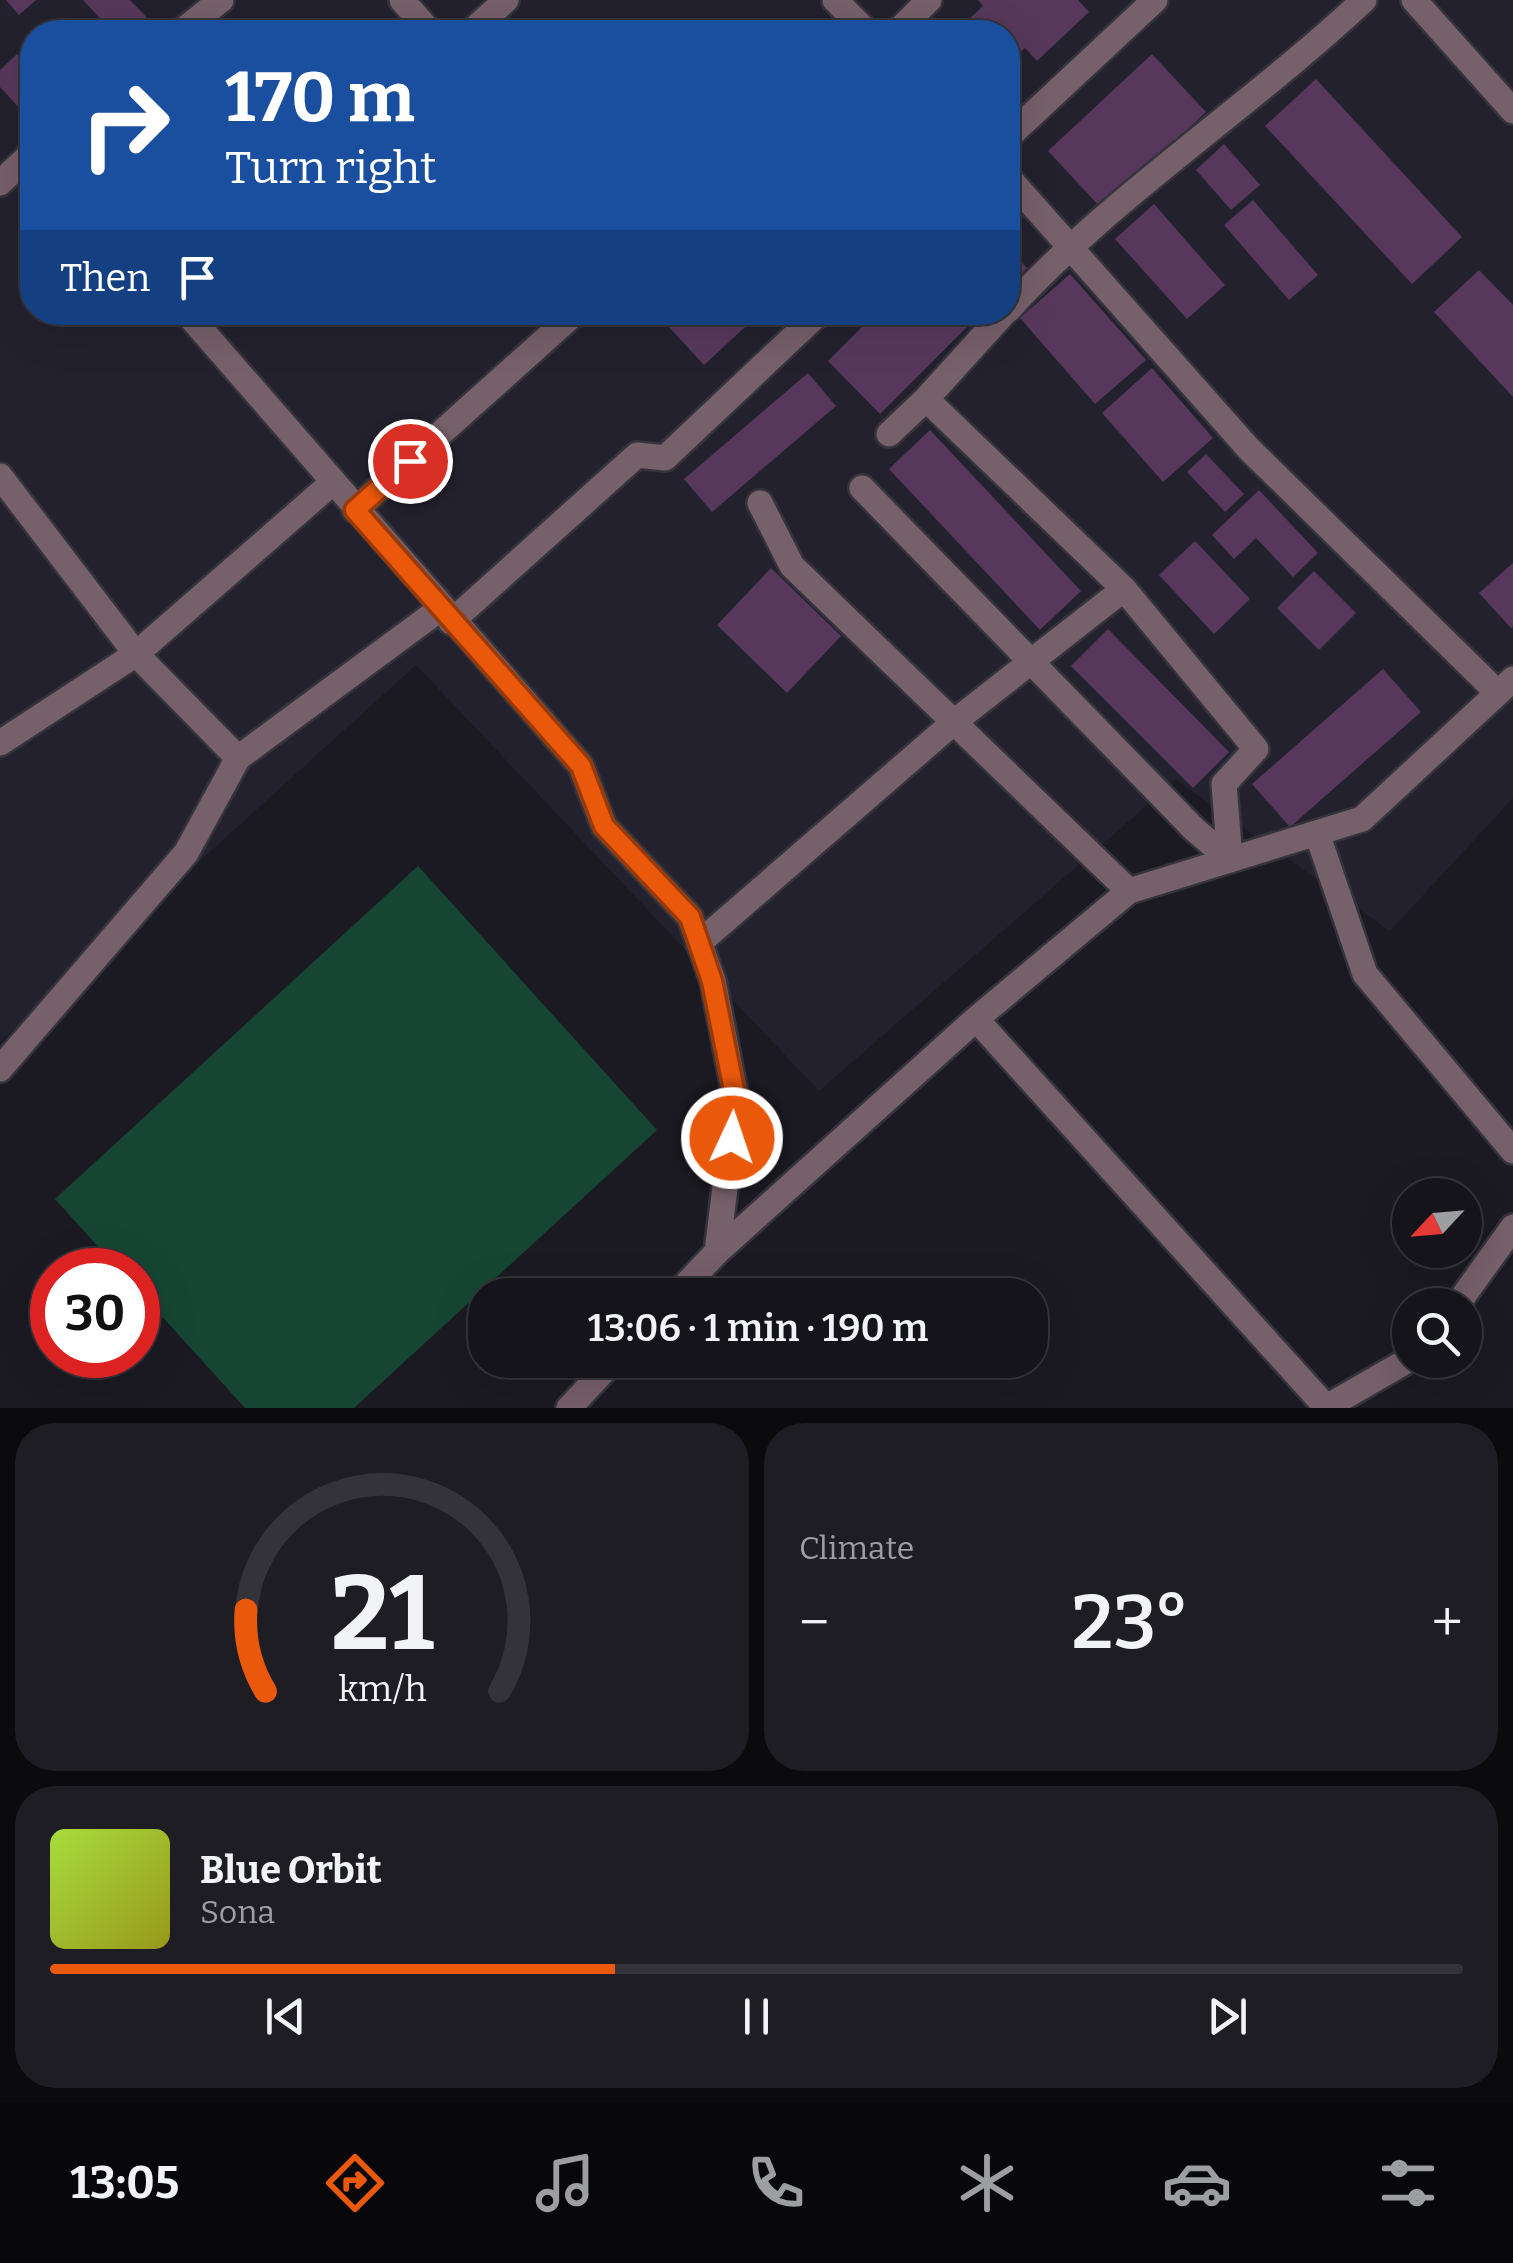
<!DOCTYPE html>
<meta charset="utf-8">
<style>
body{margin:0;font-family:Bitter,serif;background:#1d1d23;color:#f1f3f6;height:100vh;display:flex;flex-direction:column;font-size:38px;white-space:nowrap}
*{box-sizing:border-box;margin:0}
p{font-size:32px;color:#9d9ea2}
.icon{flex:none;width:55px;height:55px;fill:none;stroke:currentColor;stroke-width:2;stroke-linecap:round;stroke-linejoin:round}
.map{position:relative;height:1408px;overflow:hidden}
.drawer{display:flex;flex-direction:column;gap:15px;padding:15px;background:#0b0b0e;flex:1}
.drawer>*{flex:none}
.hud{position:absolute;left:20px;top:20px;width:1000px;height:305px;border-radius:40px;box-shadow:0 10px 40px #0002,0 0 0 2px #333339;background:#1a4fa0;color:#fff;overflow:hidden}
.needle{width:65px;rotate:244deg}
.tools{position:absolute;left:1392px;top:1178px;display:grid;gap:20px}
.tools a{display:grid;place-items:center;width:90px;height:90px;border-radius:50%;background:#14141a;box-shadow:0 10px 40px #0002,0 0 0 2px #333339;font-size:50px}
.speed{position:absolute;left:30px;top:1248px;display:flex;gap:20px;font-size:50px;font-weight:700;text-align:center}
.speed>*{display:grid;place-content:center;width:130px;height:130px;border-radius:50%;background:#14141a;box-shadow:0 10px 40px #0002,0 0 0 2px #333339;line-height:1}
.speed .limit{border:15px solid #d22;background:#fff;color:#111}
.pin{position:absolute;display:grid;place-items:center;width:85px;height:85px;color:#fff;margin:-42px;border:5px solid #fff;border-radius:50%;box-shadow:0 2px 10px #0007}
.me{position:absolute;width:110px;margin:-55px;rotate:3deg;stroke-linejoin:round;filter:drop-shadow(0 0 8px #0008)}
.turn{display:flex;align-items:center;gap:35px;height:210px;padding:0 40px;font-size:45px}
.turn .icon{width:130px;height:130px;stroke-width:2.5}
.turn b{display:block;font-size:70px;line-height:85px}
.then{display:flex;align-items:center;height:95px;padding:0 40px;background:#0003;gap:20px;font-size:38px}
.big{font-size:75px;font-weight:600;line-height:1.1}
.drawer .card{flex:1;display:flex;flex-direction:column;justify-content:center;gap:15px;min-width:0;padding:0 35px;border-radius:40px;background:#1d1d23}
.drawer .dial{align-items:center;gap:0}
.dial svg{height:260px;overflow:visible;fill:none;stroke:#333339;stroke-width:7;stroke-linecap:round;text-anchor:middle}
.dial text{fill:#f1f3f6;stroke:none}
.song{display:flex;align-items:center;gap:30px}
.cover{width:120px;height:120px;border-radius:15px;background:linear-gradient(135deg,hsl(80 70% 55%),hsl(60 70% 35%))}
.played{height:10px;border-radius:5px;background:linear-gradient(90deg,#ea580c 40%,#333339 40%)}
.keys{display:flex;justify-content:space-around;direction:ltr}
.heat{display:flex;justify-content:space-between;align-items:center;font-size:55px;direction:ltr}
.drawer .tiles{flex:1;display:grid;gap:15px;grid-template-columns:1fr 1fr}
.card:last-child{grid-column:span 2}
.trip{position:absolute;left:468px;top:1278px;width:580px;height:100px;border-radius:40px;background:#14141a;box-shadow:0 10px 40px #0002,0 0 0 2px #333339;font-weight:600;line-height:100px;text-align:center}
.dock{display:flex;height:160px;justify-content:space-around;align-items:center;background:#08080a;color:#9d9ea2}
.dock .icon{width:70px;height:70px}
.dock .on{color:#ea580c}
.dock b{font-size:45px;color:#f1f3f6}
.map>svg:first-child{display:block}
</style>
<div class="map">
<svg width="1513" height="1408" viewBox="0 0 1513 1408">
<rect width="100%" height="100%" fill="#1b1a22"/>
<path fill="#23212e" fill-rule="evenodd" d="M 0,0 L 1513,0 L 1513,798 L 1390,931 L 1176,780 L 819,1091 L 416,665 L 0,1042 ZM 32,32 L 1008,32 L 1008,312 L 32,312 Z"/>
<path fill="#164633" d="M 418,866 L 657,1130 L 354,1408 L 245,1408 L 138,1290 L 138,1270 L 119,1270 L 55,1199 Z"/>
<path fill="#57385c" d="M 6,0 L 36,0 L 19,15 Z
M 83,0 L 130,0 L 152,23 L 142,32 L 113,32 Z
M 978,0 L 1078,0 L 1089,12 L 1037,61 L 1025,48 L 1008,64 L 1008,32 L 955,32 L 983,6 Z
M 17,54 L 32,71 L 32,122 L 0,87 L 0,70 Z
M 1152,54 L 1206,112 L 1102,209 L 1048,151 Z
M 1316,79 L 1462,237 L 1412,284 L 1265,126 Z
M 1224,144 L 1260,185 L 1231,210 L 1196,170 Z
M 1253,200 L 1318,275 L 1289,300 L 1224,225 Z
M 1154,204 L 1225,285 L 1187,319 L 1115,239 Z
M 1008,248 L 1027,268 L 1008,288 Z
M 1479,270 L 1513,305 L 1513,397 L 1434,312 Z
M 1070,274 L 1146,360 L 1095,404 L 1020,318 Z
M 655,312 L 754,312 L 757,316 L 704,365 Z
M 877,312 L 982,312 L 880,414 L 828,361 Z
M 1152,368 L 1213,438 L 1163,482 L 1102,413 Z
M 808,373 L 836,406 L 712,512 L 684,479 Z
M 930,430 L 1081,591 L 1040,630 L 889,469 Z
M 1206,454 L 1244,494 L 1225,512 L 1187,472 Z
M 1259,490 L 1318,553 L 1293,577 L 1256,538 L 1234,559 L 1212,535 Z
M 1195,541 L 1250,599 L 1214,634 L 1159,575 Z
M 1513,563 L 1513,627 L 1511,628 L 1479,593 Z
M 771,568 L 841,636 L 787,693 L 717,625 Z
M 1314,571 L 1356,613 L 1319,650 L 1277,608 Z
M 1108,629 L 1229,752 L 1193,788 L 1071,666 Z
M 1383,669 L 1421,712 L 1290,827 L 1252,784 Z"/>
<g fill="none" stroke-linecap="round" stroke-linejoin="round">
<defs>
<path id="minor" d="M 402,0 L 430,32
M 835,0 L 867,32
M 1414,0 L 1513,111
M 181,32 L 221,0
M 471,32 L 506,0
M 897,32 L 929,0
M 1008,137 L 1155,0
M 1008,177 L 1249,449 L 1498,693
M 0,183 L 32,153
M 1008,310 C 1114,194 1250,107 1364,0
M 186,312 L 581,766 L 604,826 L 690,917 L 713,981 L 736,1099 L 717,1252
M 926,399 L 1005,312
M 889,434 L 926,399 L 1124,589 L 1256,749 L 1224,784 L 1230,860
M 0,476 L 136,654 L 238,758
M 862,488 L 1194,829 L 1230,860
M 760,503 L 792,566 L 1129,891
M 355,510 L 576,312
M 451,622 L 637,455 L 665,458 L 820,312
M 0,743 L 136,654 L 332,483
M 1317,833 L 1365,974 L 1513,1151
M 699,943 L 954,722 L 1124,589
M 976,1019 L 1327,1408
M 0,1069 L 186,853 L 238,758 L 440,609
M 676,1295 L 717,1252 L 976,1019 L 1129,891 L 1362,819 L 1513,679
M 1457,1305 L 1513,1227
M 569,1408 L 614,1360
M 1325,1408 L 1410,1359"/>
</defs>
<use href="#minor" stroke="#35343c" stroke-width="30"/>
<use href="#minor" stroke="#76606a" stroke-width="25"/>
</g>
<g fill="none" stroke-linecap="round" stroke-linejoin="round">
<defs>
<path id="route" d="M 410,461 L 355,510 L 581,766 L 604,826 L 690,917 L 712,981 L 736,1100 L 732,1138"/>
</defs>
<use href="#route" stroke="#983908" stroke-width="25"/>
<use href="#route" stroke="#ea580c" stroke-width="18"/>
</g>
</svg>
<div class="tools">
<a><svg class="needle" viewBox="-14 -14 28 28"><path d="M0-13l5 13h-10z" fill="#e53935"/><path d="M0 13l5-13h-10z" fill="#9d9ea2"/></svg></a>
<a><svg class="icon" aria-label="search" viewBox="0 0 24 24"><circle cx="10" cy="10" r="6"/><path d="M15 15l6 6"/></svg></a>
</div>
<div class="speed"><div class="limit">30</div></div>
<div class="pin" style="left:410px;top:461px;background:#d93025"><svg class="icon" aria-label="arrive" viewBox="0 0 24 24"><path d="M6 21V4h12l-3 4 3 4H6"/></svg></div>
<svg class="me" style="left:732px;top:1138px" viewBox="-20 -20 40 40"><circle r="17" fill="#ea580c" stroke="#fff" stroke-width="3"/><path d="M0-11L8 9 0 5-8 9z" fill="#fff"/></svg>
<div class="trip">13:06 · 1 min · 190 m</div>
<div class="hud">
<div class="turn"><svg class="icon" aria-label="right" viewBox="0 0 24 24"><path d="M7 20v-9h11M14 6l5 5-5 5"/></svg><div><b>170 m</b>Turn right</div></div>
<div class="then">Then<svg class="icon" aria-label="arrive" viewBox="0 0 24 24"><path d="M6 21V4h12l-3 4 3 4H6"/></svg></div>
</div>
</div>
<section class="drawer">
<div class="tiles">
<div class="card dial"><svg viewBox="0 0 100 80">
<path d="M14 69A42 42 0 1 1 86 69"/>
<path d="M14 69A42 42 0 0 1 8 44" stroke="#ea580c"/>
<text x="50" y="56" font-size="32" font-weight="700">21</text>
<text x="50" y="72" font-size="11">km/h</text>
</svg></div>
<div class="card"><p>Climate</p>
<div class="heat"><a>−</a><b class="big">23°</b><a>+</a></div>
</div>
<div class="card">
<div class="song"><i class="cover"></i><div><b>Blue Orbit</b><p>Sona</p></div></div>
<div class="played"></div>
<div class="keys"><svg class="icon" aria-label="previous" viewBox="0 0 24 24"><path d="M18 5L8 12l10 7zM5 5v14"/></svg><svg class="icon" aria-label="pause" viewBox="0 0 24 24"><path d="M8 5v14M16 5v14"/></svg><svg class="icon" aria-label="next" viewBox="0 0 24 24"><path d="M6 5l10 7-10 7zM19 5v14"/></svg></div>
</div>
</div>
</section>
<nav class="dock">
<b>13:05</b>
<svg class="icon on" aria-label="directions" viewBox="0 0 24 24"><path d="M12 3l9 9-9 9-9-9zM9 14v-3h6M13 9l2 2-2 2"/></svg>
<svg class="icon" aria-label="music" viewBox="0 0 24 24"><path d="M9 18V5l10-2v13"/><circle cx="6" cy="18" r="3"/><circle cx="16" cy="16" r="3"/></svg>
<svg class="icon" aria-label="phone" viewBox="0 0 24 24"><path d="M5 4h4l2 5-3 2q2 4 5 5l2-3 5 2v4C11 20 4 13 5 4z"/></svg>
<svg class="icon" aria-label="climate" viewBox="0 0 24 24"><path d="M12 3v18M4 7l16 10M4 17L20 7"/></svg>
<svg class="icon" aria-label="car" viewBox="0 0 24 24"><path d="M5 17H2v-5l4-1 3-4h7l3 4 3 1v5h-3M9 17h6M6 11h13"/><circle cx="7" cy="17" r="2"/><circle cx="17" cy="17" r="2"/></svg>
<svg class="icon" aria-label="filters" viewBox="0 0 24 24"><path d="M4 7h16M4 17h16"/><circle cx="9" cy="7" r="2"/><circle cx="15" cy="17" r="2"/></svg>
</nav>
